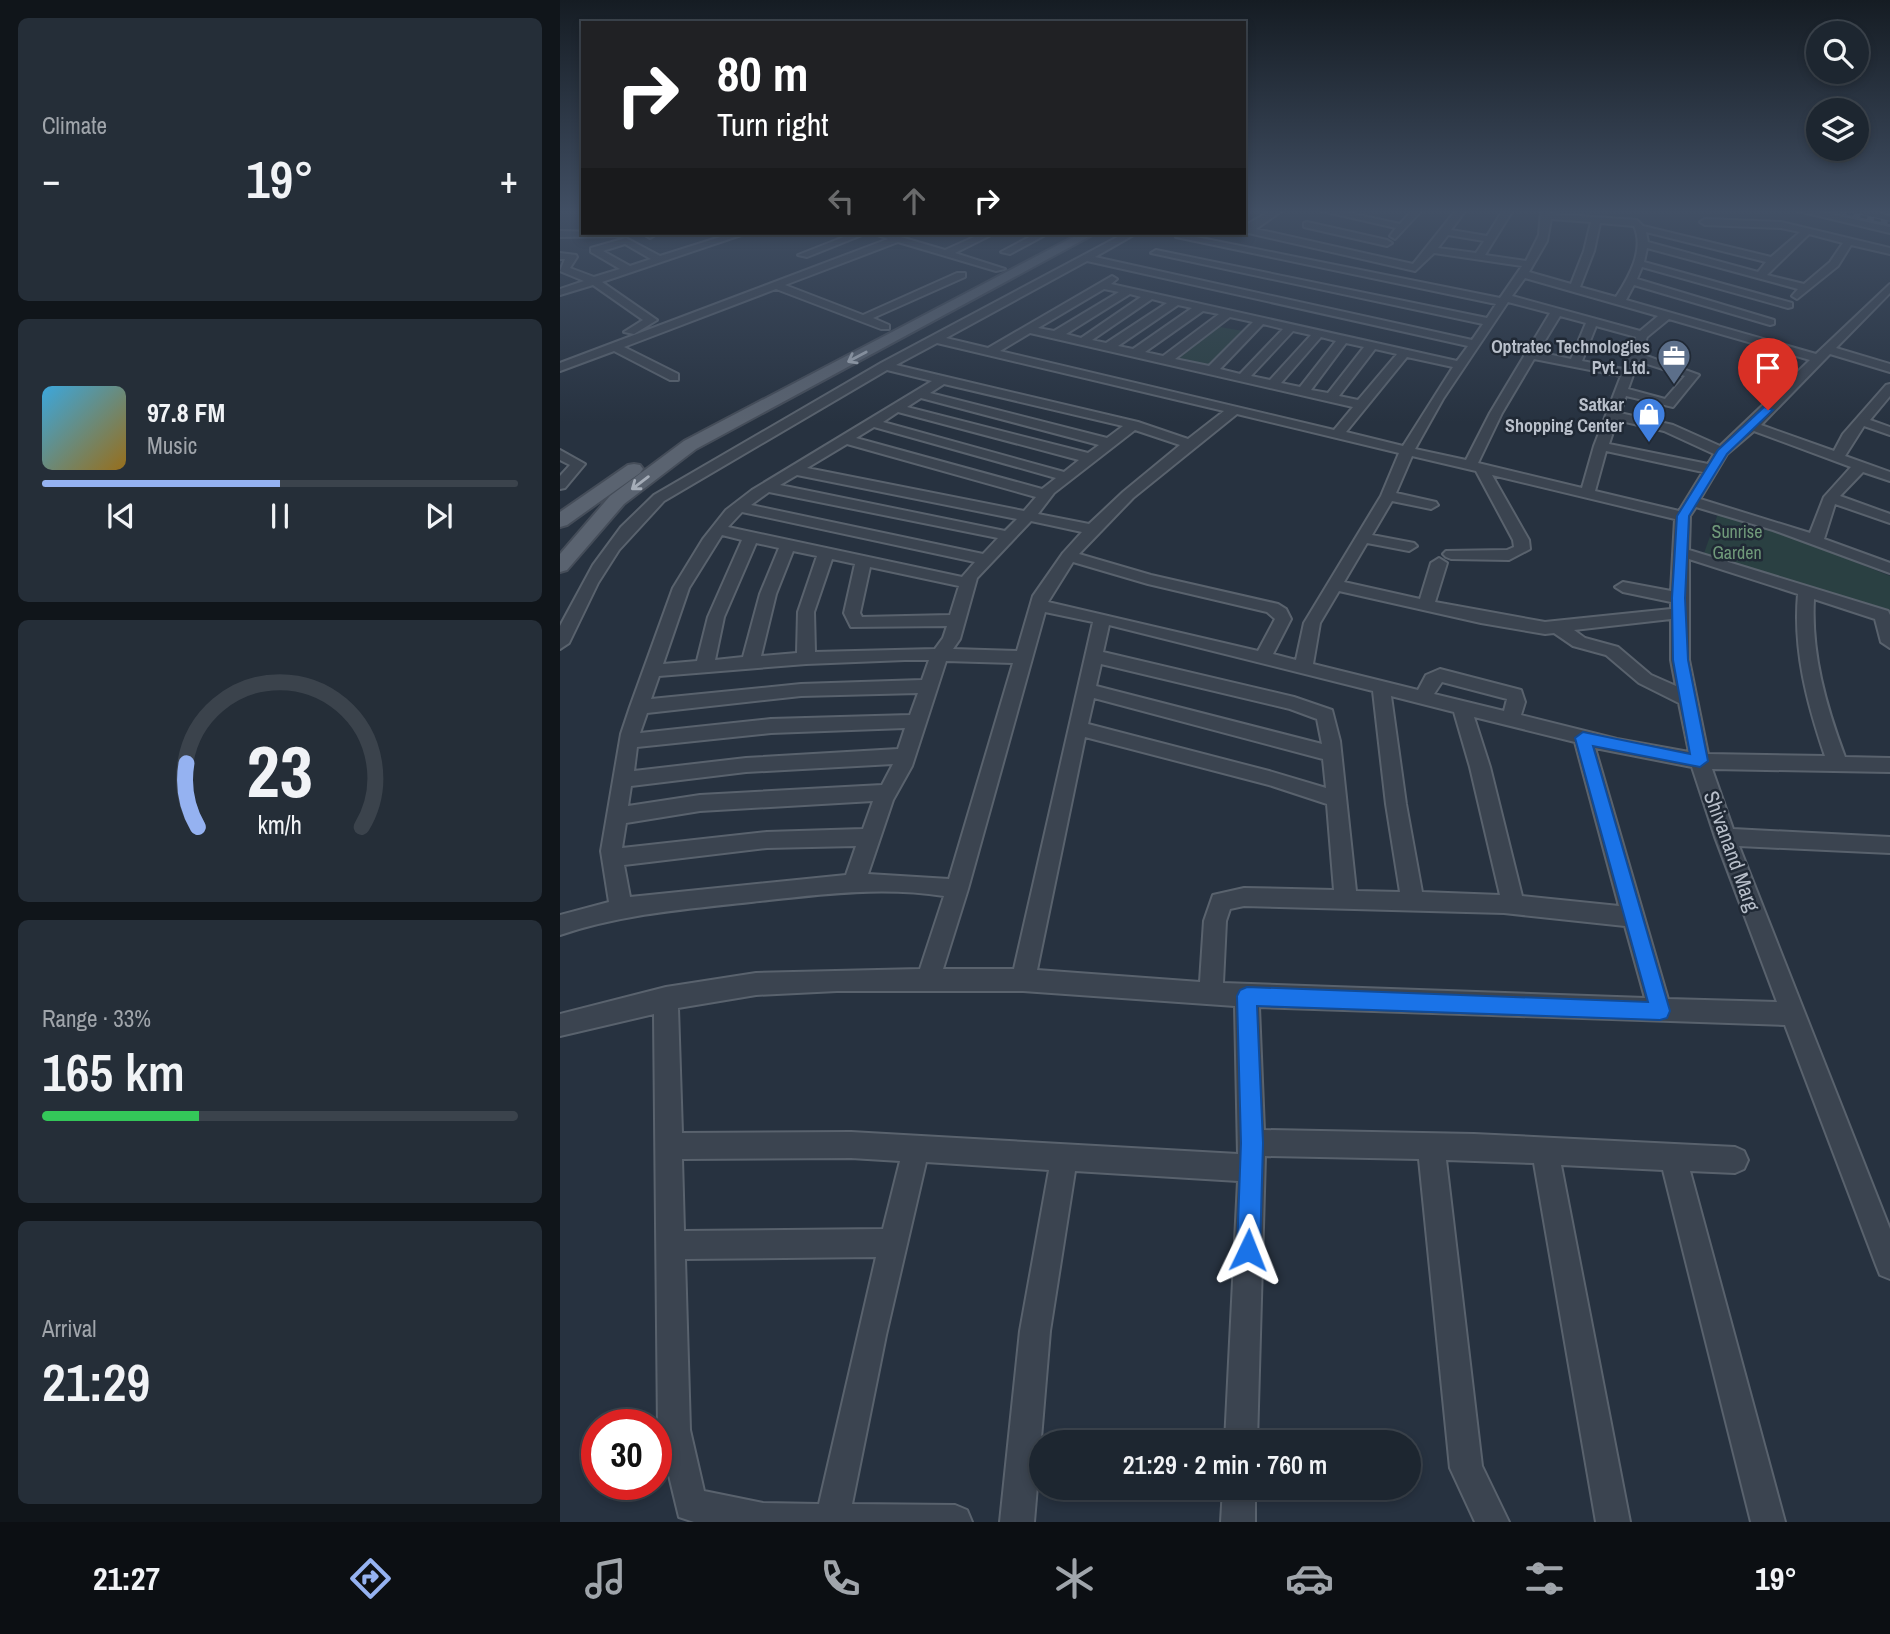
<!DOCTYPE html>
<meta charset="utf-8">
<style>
body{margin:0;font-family:"Archivo Narrow",sans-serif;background:#252e38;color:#f1f3f6;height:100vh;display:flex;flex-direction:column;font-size:26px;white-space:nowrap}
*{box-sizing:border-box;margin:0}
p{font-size:23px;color:#a0a5ab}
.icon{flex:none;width:38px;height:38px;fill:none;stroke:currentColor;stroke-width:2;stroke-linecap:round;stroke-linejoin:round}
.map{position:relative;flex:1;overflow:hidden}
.panel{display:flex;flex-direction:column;gap:18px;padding:18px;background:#10151a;width:560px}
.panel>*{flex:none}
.banner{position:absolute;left:21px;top:21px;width:665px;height:214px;border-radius:0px;box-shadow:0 4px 10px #0003,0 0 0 2px #3b434c;background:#202124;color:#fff;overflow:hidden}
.controls{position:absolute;left:1246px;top:21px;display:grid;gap:14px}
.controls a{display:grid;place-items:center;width:63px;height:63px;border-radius:50%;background:#1d2630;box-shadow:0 4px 10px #0003,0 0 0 2px #3b434c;font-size:35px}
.speed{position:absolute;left:21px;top:1409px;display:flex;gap:14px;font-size:35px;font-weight:700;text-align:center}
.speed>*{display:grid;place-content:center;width:91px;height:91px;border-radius:50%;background:#1d2630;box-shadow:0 4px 10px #0003,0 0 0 2px #3b434c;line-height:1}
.speed .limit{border:10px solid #d22;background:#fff;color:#111}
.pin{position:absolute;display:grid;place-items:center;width:60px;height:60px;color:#fff;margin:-72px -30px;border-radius:50% 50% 50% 0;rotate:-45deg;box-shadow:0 0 7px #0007}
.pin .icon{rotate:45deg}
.me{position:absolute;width:77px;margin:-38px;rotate:2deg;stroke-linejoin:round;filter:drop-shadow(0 0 5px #0008)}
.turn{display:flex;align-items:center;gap:24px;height:147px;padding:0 21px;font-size:32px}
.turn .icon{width:91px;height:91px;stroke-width:2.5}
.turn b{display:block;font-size:49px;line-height:60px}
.lanes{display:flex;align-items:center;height:66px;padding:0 21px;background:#0003;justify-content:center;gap:35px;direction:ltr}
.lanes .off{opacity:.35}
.big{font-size:52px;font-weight:600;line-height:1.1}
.panel .tile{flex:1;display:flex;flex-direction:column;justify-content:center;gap:10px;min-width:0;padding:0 24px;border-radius:10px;background:#252e38}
.panel .dial{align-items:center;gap:0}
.dial svg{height:182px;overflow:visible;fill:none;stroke:#3b434c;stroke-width:7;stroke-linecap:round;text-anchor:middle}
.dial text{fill:#f1f3f6;stroke:none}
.song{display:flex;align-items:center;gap:21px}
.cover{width:84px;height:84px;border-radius:10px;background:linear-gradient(135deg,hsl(200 70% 55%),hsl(40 70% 35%))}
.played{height:7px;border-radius:4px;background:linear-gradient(90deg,#95b2f1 50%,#3b434c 50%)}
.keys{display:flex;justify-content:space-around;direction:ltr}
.heat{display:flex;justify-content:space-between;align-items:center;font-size:38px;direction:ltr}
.charge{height:10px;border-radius:5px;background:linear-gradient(90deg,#34c759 33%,#3b434c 0)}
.trip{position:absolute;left:469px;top:1430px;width:392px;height:70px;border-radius:35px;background:#1d2630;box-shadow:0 4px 10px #0003,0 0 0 2px #3b434c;font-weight:600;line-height:70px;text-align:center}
.tab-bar{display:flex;height:112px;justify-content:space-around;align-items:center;background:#0c0f13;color:#a0a5ab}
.tab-bar .icon{width:49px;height:49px}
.tab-bar .active{color:#95b2f1}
.tab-bar b{font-size:32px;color:#f1f3f6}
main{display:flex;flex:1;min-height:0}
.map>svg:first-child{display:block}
</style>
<main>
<section class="panel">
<div class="tile"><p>Climate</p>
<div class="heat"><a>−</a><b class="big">19°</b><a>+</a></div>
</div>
<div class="tile">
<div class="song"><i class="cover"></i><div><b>97.8 FM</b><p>Music</p></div></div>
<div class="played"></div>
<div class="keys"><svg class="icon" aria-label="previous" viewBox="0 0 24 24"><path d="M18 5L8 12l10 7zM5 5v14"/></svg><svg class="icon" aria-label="pause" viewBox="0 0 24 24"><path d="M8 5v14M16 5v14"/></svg><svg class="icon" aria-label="next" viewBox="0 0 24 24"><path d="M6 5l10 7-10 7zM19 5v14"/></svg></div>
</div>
<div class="tile dial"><svg viewBox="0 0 100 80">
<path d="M14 69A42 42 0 1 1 86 69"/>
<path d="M14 69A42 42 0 0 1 9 41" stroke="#95b2f1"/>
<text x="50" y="56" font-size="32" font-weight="700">23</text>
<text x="50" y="72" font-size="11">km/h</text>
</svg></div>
<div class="tile"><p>Range · 33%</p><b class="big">165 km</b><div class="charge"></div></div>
<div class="tile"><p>Arrival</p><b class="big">21:29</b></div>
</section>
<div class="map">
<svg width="1330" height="1522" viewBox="0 0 1330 1522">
<rect width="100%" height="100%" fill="#273240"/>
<path fill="#2a4042" d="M 654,326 L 689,332 L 650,370 L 606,360 Z
M 1160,508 L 1330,576 L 1330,617 L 1143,556 Z"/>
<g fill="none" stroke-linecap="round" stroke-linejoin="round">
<defs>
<path id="minor" d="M 712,210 L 723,210 L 696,229 L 853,264 L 896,210 L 906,210 L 891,230 L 927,236 L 943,210 L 953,210 L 925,255 L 966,261 L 979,235 L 981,210 L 991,210 L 991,214 L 1077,220 L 1083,226 L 1211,257 L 1240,232 L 1221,228 L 1145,225 L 1140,222 L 1145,219 L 1221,222 L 1330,248 L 1330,254 L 1291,245 L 1278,266 L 1237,299 L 1232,296 L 1238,289 L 1087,248 L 1084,262 L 1232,303 L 1232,307 L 1228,308 L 1082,267 L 1077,279 L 1214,320 L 1214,324 L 1210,325 L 1074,285 L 1066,300 L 1256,354 L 1330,284 L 1330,293 L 1276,348 L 1330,364 L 1330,372 L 1270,354 L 1201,425 L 1274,451 L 1283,434 L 1326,385 L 1330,384 L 1330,396 L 1310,420 L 1330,427 L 1330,435 L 1304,426 L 1285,456 L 1330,472 L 1330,481 L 1303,472 L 1280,496 L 1330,514 L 1330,523 L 1275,504 L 1264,539 L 1330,563 L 1330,573 L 1213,530 L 1136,507 L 1130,516 L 1129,550 L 1328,611 L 1330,615 L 1330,648 L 1321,642 L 1315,619 L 1254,599 C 1251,654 1266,706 1285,757 L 1330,758 L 1330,772 L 1152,769 L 1173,829 L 1330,837 L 1330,853 L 1179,846 L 1330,1229 L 1330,1279 L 1320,1275 L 1316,1265 L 1225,1025 L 699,1007 L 704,1130 L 914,1134 L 1175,1147 L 1184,1151 L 1188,1160 L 1184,1169 L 1175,1173 L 1130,1171 L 1225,1522 L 1191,1522 L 1103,1170 L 1001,1165 L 1070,1522 L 1036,1522 L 974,1163 L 886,1160 L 922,1466 L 949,1522 L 915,1522 L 890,1468 L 859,1159 L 705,1156 L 697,1442 L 665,1442 L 678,1181 L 515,1171 L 490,1331 L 474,1522 L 440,1522 L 460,1331 L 489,1170 L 366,1162 L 326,1335 L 292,1504 L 395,1505 L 407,1510 L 412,1522 L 134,1522 L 119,1517 L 98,1430 L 94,1014 L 0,1036 L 0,1014 L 106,987 L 196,973 L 360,969 L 384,896 C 319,886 255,895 191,902 C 126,909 62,914 0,935 L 0,915 L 49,902 L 41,851 L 61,734 L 70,707 L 113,588 L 143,539 L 166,510 L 192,490 L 372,381 L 327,370 L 104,501 L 59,550 L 38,583 L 9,643 L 0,649 L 0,626 L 33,565 L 61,527 L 94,495 L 321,363 L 565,233 L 577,233 L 535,257 L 912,340 L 923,324 L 591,253 L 596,250 L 927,318 L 936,304 L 616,237 L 621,234 L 940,298 L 962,266 L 874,253 L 855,271 L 684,232 L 684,226 ZM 991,219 L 1031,222 L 1024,251 L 1011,284 L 969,272 L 987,241 ZM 1040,223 L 1074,226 C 1085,249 1069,277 1056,297 L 1020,287 L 1034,251 ZM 1086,232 L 1206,262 L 1198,272 L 1088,242 ZM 1249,234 L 1283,243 L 1270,262 L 1244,284 L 1207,275 ZM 888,235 L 924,241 L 916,253 L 878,248 ZM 527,261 L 908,346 L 897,361 L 551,284 L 557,279 L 552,276 L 428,348 L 386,338 ZM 965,278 L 1098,316 L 1080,331 L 952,296 ZM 544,289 L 559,292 L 494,331 L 478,328 ZM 570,294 L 581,297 L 521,338 L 506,334 ZM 592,299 L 607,303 L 546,343 L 532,340 ZM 948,302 L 990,313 L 930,413 L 906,460 L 855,449 L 883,399 ZM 618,305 L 632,308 L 573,349 L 558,346 ZM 643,311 L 659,314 L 603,356 L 585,352 ZM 1000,316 L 1026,323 L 1011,359 L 978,352 ZM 670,317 L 693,322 L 649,366 L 615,359 ZM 1109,319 L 1250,360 L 1160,446 L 1113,425 L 1060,413 L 1066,396 L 1113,407 L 1139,375 L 1081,354 L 1087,337 ZM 703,324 L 723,329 L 680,374 L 660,369 ZM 1036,326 L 1076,337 L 1063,369 L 1022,361 ZM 733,331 L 751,335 L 710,380 L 691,376 ZM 470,333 L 793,407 L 774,430 L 440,351 ZM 761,337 L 776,341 L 740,387 L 721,383 ZM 377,343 L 664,411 L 628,439 L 578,422 L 336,365 ZM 786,343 L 804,347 L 768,393 L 751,390 ZM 815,349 L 837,354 L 798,400 L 779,396 ZM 847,357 L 893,367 L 843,446 L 786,432 ZM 974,359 L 1061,376 L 1034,446 L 1022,488 L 918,463 L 942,413 ZM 1078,361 L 1125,376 L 1105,399 L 1068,389 ZM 384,384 L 563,426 L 547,438 L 370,393 ZM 361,398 L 539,445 L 528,453 L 347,407 ZM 338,412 L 519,460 L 504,472 L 323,422 ZM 677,414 L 839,453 L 821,496 L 744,623 L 736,660 L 713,654 L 731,619 L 726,609 L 718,604 L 591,575 L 519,554 L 573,498 ZM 1057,420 L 1104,431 L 1154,454 L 1148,464 L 1049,444 ZM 314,427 L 496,478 L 482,489 L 296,438 ZM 575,430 L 620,445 L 563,492 L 529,524 L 478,514 L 494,493 ZM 1194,431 L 1291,467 L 1264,497 L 1250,533 L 1140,499 L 1167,454 ZM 287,444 L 476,497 L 464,511 L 247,468 ZM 1046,451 L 1143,472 L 1119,511 L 1035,491 ZM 852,456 L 916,471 L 953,540 L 954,547 L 947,550 L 886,551 L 883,554 L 886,557 L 891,559 L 949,560 L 970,549 L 969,540 L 932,475 L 1115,519 L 1111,591 L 1063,582 L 1055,587 L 1063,592 L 1111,602 L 1111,609 L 985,622 L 875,602 L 887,563 L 879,558 L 871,563 L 860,599 L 784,582 L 807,543 L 849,551 L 857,546 L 854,543 L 812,535 L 832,501 L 871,509 L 878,505 L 876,502 L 836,493 ZM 237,475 L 457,519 L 445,531 L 220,485 ZM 209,492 L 438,538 L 423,554 L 191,505 ZM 182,512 L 415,562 L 402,577 L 168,527 ZM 471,521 L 522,532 L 503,553 L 473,596 L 457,651 L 393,649 L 400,639 L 417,578 ZM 162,535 L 182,540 L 148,617 L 137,661 L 103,664 L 129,588 ZM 196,543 L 219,548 L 200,594 L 183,657 L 155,660 L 164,617 ZM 233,551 L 257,556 L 238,612 L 237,653 L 201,656 L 216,594 ZM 272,559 L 295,564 L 284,613 L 291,627 L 387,626 L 383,638 L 375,649 L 255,652 L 254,612 ZM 1129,559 L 1238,594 C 1233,650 1247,703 1265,756 L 1148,754 L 1129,660 ZM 513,562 L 588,584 L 707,612 L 715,619 L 698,651 L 488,602 ZM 310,567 L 399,586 L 390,615 L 302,617 L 300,613 ZM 779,591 L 921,623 L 985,634 L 994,633 L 1013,646 L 1046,655 L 1079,683 L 1119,703 L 1129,752 L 1057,739 L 961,715 L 965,702 L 961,690 L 880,669 L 866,675 L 858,690 L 753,664 L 760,623 ZM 485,612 L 533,622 L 454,969 L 383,969 L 408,889 ZM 1111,619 L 1111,660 L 1116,686 L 1091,675 L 1058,647 L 1025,638 L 1014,630 ZM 549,625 L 813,691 L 826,804 L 840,892 L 796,891 L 780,741 L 772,710 L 734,697 L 543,652 ZM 345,660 L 369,660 L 362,680 L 241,684 L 91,699 L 99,676 L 246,664 ZM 386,661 L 453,663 L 389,879 L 308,874 L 333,800 L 352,766 ZM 541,664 L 730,709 L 757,719 L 762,744 L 536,686 ZM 882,682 L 947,699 L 944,711 L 874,694 ZM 358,693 L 350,715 L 211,719 L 80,733 L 87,713 L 241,696 ZM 831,696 L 894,712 L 910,767 L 940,895 L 862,892 L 846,804 ZM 534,698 L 763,759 L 766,788 L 709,771 L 528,724 ZM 914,717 L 1015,742 L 1059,906 L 962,896 L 930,767 ZM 345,728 L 338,749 L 186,758 L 74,771 L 77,747 L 211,733 ZM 525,737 L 709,785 L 767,804 L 774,890 L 684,888 L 653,895 L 644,921 L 640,982 L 477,970 ZM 1035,748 L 1132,767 L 1155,837 L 1217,1002 L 1108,999 ZM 333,764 L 322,785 L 140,795 L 68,806 L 71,786 L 186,772 ZM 313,801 L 303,829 L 207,832 L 62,848 L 66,823 L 140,811 ZM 296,846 L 286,875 L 70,897 L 64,865 L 207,848 ZM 684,906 L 944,913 L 1065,926 L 1085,998 L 663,983 L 666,921 L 670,909 ZM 277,991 L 463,991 L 675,1006 L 678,1154 L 291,1132 L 122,1133 L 118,1008 L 196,995 ZM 291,1158 L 340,1161 L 323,1229 L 124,1231 L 122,1159 ZM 316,1257 L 259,1504 L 203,1503 L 144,1491 L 130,1430 L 125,1259 Z
M 776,210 L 840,224 L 852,210 L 862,210 L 835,239 L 830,236 L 836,228 L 762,211 Z
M 1234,210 L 1252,210 L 1330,227 L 1330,233 Z
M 1321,210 L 1330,210 L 1330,214 L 1323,212 Z
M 747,222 L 827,240 L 832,243 L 827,246 L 744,227 L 744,223 Z
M 0,231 L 68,233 L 63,236 L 0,237 Z
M 87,233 L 98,233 L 90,238 L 85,235 Z
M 173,233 L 187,233 L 42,282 L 97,320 L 74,334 L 64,332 L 83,320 L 33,285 L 0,295 L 0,289 L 24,281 L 0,271 L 5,259 L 0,259 L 0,253 L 16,255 L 17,257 L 10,268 L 34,277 L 60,269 L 31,252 L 31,248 L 66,238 L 100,256 ZM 65,244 L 91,259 L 70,266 L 43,251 Z
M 294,233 L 307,233 L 247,257 L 238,255 Z
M 312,233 L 327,233 L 385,250 L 423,233 L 435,233 L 395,253 L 445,269 L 436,271 L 338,242 L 225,285 L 303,315 L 397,273 L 405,273 L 405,277 L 313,318 L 329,325 L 329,329 L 321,329 L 216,289 L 64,347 L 118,374 L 118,380 L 110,380 L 54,351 L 0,371 L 0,363 L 328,239 Z
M 477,233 L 489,233 L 450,254 L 441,252 Z
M 0,450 L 25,464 L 5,488 L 0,489 L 0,476 L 10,465 L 0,460 Z
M 663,1488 L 695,1488 L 695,1522 L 661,1522 Z"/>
<path id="major" d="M 521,233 L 536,233 L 136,449 L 64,504 L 7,570 L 0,572 L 0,554 L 50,496 L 124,441 Z
M 74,464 L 80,465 L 83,469 L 80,473 L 7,525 L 0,527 L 0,512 L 68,465 Z"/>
</defs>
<use href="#minor" stroke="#59626d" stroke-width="4"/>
<use href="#major" stroke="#454d59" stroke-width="4"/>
<use href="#minor" fill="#3b4450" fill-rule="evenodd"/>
<use href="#major" fill="#5a6370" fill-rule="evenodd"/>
<defs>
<path id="rail" d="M 1273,210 L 1330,223"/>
</defs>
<use href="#rail" stroke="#5e6877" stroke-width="4.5"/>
<use href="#rail" stroke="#202935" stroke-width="2.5" stroke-dasharray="7" stroke-linecap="butt"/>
</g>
<defs><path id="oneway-shaft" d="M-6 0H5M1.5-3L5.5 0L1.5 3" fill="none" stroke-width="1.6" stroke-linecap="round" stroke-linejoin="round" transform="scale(1.75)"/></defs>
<g stroke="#a5adb8">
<use href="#oneway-shaft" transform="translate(297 357) rotate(152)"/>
<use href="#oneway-shaft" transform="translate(80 483) rotate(143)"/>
</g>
<linearGradient id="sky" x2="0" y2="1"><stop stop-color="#151c23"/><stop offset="0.5" stop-color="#414f64"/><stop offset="1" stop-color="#414f64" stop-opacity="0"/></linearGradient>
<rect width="1330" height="423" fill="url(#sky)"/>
<path fill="#1a73e8" stroke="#114b97" stroke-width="2" d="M 1204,407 L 1213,410 L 1167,454 L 1129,516 L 1125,598 L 1128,660 L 1148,761 L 1140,767 L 1033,746 L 1110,1011 L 1107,1018 L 1100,1020 L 697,1006 L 703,1143 L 700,1250 L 697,1258 L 688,1262 L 680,1258 L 677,1250 L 681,1143 L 677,996 L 680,990 L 687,987 L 1088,1002 L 1015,738 L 1023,732 L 1130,754 L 1113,660 L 1112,598 L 1117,516 L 1158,450 Z"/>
<defs>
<symbol id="office-pin" viewBox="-11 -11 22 30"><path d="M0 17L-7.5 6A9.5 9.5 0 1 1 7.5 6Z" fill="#5c6f8a" stroke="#202935"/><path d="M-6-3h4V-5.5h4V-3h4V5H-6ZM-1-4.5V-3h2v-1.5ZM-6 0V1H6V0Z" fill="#fff"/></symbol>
<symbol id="shop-pin" viewBox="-11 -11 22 30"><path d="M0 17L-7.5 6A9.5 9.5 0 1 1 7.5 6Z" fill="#3f7fe0" stroke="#202935"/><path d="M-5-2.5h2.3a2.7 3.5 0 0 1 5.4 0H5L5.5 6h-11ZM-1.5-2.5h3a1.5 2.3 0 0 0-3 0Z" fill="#fff"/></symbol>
</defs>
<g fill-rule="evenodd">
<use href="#office-pin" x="1095" y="337" width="38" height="52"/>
<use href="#shop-pin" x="1070" y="395" width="38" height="52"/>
</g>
<g text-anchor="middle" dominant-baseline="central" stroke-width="5" stroke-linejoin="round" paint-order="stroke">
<g font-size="18" font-weight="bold" fill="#b8bfca" stroke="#202935" text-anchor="end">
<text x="1090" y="346">Optratec Technologies<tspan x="1090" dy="21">Pvt. Ltd.</tspan></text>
<text x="1064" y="404">Satkar<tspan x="1064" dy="21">Shopping Center</tspan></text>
</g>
<g font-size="18" fill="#709a7a" stroke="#202935">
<text x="1177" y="531">Sunrise<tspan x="1177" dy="21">Garden</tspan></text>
</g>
<g font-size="21" fill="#b8bfca" stroke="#202935">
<text transform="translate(1172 851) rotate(70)">Shivanand Marg</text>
</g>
</g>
</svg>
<div class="controls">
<a><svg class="icon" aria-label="search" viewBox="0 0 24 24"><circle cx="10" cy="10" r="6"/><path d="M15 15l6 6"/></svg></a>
<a><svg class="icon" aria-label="layers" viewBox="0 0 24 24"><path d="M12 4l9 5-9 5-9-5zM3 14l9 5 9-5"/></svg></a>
</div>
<div class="speed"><div class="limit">30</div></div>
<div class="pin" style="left:1208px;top:410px;background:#d93025"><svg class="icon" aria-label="arrive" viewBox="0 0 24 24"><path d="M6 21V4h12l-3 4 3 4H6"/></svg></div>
<svg class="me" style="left:688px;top:1250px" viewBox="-20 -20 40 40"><path d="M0-17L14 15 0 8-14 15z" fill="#1a73e8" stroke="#fff" stroke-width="4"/></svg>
<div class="trip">21:29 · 2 min · 760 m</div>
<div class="banner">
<div class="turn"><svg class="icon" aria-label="right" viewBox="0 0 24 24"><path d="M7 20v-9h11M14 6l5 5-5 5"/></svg><div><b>80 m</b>Turn right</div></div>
<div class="lanes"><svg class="icon off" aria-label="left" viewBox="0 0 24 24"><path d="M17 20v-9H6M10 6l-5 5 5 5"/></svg><svg class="icon off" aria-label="ahead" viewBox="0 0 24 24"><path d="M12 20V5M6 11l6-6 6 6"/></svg><svg class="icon" aria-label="right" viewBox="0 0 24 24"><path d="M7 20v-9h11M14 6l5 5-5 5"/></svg></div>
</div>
</div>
</main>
<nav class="tab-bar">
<b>21:27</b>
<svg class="icon active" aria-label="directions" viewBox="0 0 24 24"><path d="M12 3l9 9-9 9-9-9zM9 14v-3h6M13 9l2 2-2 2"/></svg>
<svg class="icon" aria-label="music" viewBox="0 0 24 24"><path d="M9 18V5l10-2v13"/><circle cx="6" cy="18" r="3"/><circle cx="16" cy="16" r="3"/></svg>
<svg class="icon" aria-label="phone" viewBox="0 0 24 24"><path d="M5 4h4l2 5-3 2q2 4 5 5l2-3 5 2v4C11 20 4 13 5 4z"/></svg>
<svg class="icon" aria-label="climate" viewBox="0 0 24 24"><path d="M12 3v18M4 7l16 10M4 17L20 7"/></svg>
<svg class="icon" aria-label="car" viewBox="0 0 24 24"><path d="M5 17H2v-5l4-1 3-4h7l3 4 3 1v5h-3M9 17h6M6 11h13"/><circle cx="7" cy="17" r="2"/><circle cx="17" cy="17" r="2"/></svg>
<svg class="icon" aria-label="filters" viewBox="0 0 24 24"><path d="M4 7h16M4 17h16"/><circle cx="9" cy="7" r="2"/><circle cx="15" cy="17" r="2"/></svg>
<b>19°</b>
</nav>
